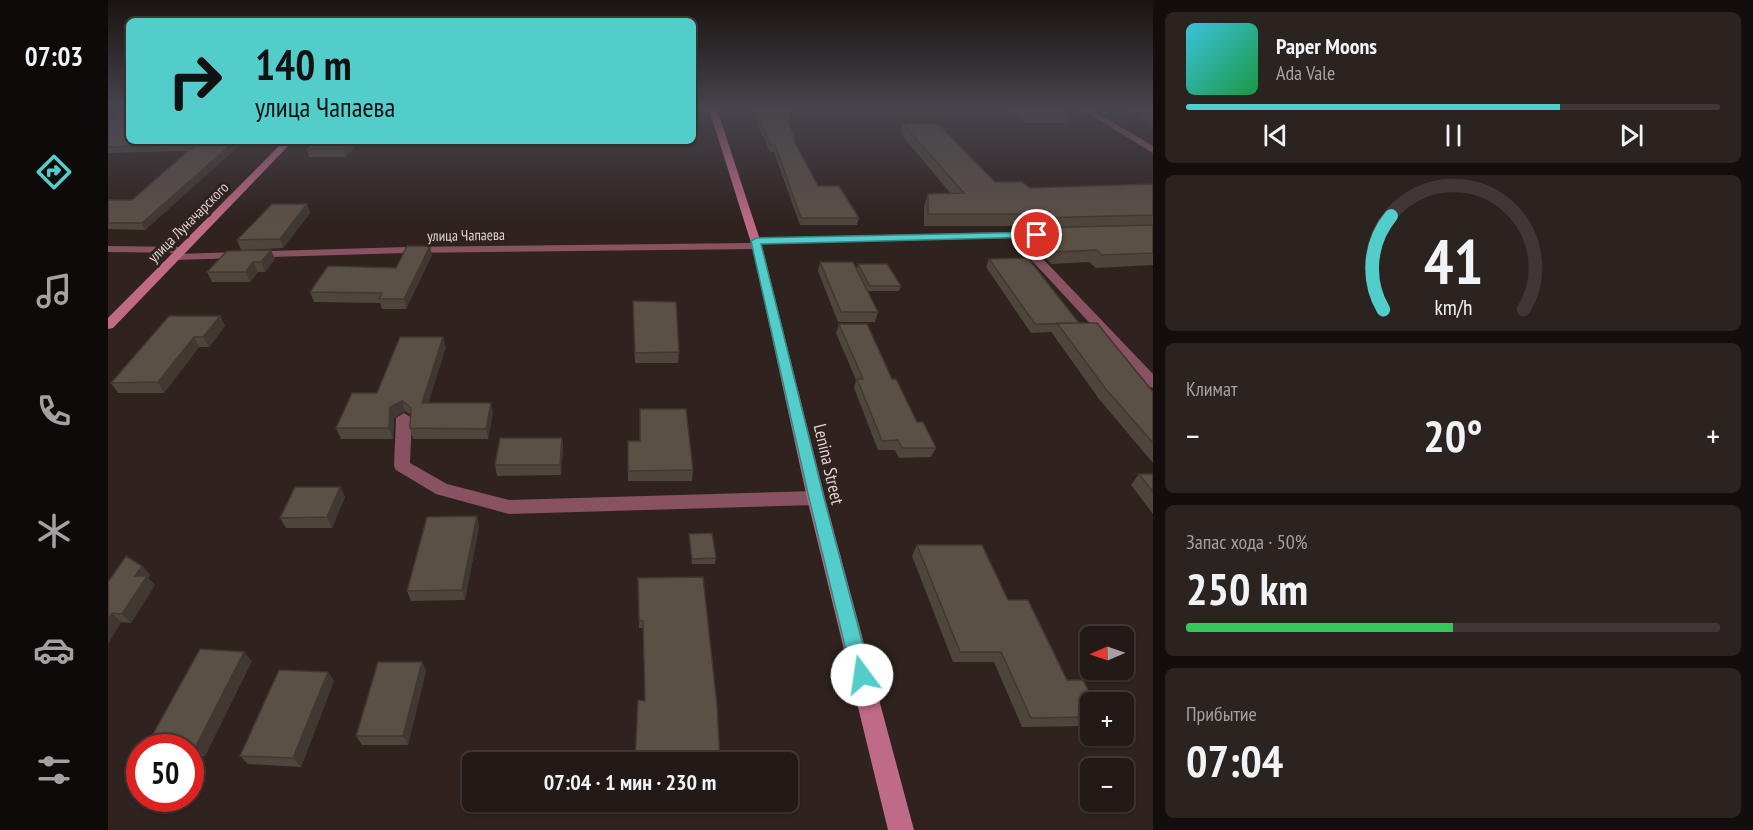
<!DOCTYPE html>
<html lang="ru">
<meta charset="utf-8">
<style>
body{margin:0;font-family:"PT Sans Narrow",sans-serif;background:#2b2320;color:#f1f3f6;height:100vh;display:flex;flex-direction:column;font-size:22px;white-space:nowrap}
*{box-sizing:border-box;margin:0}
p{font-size:20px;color:#a3a1a1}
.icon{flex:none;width:33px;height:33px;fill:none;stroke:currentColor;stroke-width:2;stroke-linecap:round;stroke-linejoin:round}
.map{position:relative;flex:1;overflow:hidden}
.drawer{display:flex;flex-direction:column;gap:12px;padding:12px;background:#130e0d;width:600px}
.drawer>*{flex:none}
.top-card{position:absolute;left:18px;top:18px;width:570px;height:126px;border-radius:9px;box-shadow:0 2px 4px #0004,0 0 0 2px #403836;background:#53cdca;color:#111;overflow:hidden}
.needle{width:39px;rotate:268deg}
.controls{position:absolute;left:972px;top:626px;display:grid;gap:12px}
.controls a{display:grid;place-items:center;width:54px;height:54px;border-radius:9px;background:#231a17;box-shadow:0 2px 4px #0004,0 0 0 2px #403836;font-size:30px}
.speed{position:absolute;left:18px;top:734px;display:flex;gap:12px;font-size:30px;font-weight:700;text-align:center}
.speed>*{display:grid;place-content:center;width:78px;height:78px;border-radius:50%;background:#231a17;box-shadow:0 2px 4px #0004,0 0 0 2px #403836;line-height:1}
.speed .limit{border:9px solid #d22;background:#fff;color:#111}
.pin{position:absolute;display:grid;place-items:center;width:51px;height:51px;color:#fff;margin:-26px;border:3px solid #fff;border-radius:50%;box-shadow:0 2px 6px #0007}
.me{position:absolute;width:66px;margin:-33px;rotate:346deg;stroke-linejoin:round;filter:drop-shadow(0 0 4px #0008)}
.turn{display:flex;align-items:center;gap:21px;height:126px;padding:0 30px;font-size:27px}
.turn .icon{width:78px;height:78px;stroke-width:2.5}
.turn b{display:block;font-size:42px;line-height:51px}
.big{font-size:45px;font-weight:800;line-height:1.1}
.drawer .card{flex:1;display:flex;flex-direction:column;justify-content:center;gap:9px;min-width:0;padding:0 21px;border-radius:9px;background:#2b2320}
.drawer .dial{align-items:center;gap:0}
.dial svg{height:156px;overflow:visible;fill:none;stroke:#403836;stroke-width:7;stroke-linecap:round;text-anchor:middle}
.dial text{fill:#f1f3f6;stroke:none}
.song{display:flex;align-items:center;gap:18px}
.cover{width:72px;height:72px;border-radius:9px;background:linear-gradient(135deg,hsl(190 70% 55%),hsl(140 70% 35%))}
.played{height:6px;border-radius:3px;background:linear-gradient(90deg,#53cdca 70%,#403836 70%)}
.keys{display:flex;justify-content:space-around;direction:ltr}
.heat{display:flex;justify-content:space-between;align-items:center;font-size:33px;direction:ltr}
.charge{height:9px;border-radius:4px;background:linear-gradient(90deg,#34c759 50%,#403836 0)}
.trip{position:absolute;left:354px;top:752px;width:336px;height:60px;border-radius:9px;background:#231a17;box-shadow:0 2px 4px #0004,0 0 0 2px #403836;font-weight:800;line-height:60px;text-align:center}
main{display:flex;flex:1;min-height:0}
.tabs{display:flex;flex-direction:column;width:108px;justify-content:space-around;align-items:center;background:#0e0a09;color:#a3a1a1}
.tabs .icon{width:42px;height:42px}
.tabs .selected{color:#53cdca}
.tabs b{font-size:27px;color:#f1f3f6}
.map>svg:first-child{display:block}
</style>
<main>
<nav class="tabs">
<b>07:03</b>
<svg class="icon selected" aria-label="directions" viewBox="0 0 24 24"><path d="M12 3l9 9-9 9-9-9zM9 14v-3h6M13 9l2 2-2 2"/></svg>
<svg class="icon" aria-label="music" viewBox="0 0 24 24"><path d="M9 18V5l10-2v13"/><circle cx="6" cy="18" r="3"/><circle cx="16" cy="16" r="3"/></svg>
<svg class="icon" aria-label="phone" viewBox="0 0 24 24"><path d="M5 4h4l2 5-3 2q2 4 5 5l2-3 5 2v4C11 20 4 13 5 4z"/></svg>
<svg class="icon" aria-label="climate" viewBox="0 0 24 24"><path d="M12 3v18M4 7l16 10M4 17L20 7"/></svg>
<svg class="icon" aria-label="car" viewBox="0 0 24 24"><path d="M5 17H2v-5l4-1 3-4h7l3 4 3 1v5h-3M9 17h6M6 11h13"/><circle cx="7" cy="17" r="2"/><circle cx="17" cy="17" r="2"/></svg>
<svg class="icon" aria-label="filters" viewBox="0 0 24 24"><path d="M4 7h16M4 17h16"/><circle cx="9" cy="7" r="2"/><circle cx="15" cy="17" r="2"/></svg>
</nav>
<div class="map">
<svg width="1045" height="830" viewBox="0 0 1045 830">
<rect width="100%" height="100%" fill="#2f221f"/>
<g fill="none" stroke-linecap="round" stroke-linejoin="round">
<path fill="#885263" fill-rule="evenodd" d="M 973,109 L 982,109 L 1045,146 L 1045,153 Z
M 942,231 L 946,232 L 946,236 L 915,238 L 1045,374 L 1045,388 L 1040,386 L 903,238 L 653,244 L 653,248 L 649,249 L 298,253 L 67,260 L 61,257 L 67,254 L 298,247 L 644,243 L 644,239 L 648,238 Z
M 0,246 L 74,247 L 79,250 L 74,253 L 0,252 Z
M 296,413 L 304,418 L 302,463 L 339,484 L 401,500 L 708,491 L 714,493 L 717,498 L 714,503 L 708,505 L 401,514 L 328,494 L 288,470 L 286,466 L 288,418 Z"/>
<path fill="#bf6a86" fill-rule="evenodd" d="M 601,109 L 609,109 L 654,246 L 717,498 L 806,830 L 780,830 L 699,498 L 644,246 Z
M 176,141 L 185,141 L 5,328 L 0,329 L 0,318 Z"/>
</g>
<path fill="#4e453c" d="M 643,109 L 679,109 L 682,115 L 681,122 L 679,122 L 687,139 L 687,142 L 710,186 L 751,218 L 749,225 L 692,225 L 666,152 L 662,152 Z
M 899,109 L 952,109 L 962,115 L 959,123 L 917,123 Z
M 1018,109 L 1045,109 L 1045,125 Z
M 0,122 L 136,141 L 37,230 L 0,229 L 0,200 L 24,200 L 81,151 L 0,153 Z
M 795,124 L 887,182 L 922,188 L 1045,184 L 1045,265 L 988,268 L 981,262 L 943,264 L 920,240 L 925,229 L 919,230 L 919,226 L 816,226 L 816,206 L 820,194 L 843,194 L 793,134 Z
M 208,141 L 252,141 L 237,157 L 201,157 L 199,149 Z
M 199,204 L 202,213 L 175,248 L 133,250 L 129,240 Z
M 163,250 L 167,259 L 157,272 L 150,272 L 142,282 L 104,282 L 99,272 Z
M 324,255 L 298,309 L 274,309 L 272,303 L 206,302 L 202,292 L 288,268 Z
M 881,259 L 971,323 L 1045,392 L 1045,463 L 991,399 L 944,333 L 944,332 L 923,333 L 878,267 Z
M 712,262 L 749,268 L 750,264 L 793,286 L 791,291 L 760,291 L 755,281 L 770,312 L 767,322 L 730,322 L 710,271 Z
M 525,311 L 571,352 L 570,363 L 527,363 Z
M 112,316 L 117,326 L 101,347 L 91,347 L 56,393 L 10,393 L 3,383 Z
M 731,324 L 784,379 L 809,422 L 828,448 L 823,457 L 791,458 L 787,450 L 770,450 L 746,388 L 748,380 L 728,333 Z
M 338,347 L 320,403 L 385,413 L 380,439 L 305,439 L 302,428 L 303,415 L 297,411 L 286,418 L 285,439 L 233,439 L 228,428 L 269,393 Z
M 454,438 L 455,448 L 453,475 L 389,476 L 387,465 Z
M 520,441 L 585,470 L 584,481 L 520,481 Z
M 1031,474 L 1045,474 L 1045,514 L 1023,485 Z
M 232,487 L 237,497 L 224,528 L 178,528 L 172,518 Z
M 369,516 L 371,527 L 357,600 L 303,601 L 299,591 Z
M 581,534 L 608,558 L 607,564 L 584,564 L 581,539 Z
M 809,545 L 900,600 L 959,680 L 982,717 L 982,726 L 914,727 L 886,662 L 845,662 L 804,556 Z
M 34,566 L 42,575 L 40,578 L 47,585 L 23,623 L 13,622 L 0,644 L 0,582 Z
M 530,578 L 612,762 L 537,701 L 535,628 L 531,628 Z
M 144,661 L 97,756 L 82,755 L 82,747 L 41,747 L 39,745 Z
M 314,662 L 318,671 L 300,745 L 254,745 L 248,736 Z
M 220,672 L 226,681 L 193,767 L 140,764 L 132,756 Z"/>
<path fill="#403831" d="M 127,141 L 136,141 L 37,230 L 34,223 Z
M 242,141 L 252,141 L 237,157 L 235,149 Z
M 199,204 L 202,213 L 175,248 L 172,239 Z
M 322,246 L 324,255 L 298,309 L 296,299 Z
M 163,250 L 167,259 L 157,272 L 153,262 Z
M 145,262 L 150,272 L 142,282 L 138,272 Z
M 112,316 L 117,326 L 101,347 L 95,337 Z
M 86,337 L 91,347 L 56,393 L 50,382 Z
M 335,337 L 338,347 L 317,414 L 314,403 Z
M 294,401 L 297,411 L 286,418 L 285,439 L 281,428 L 282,407 Z
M 383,403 L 385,413 L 380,439 L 378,429 Z
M 454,438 L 455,448 L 453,475 L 452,465 Z
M 232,487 L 237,497 L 224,528 L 219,517 Z
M 369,516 L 371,527 L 357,600 L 354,590 Z
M 34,566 L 42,575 L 40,578 L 47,585 L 23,623 L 14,614 L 27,576 Z
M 4,613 L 13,622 L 0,644 L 0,620 Z
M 136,652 L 144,661 L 97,756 L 87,748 Z
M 314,662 L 318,671 L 300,745 L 295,736 Z
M 220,672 L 226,681 L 193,767 L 185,758 Z"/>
<path fill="#5b5046" stroke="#403831" stroke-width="1.5" d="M 646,109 L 679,109 L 682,115 L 676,115 L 687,139 L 685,139 L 710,186 L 731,186 L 751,218 L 693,218 L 667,145 L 663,145 Z
M 911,109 L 952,109 L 962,115 L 920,116 Z
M 1034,109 L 1045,109 L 1045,115 Z
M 16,111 L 21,111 L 21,141 L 127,141 L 34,223 L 0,223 L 0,200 L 24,200 L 88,144 L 0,147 L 0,122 Z
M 795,124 L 830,124 L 887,182 L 914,182 L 922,188 L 1045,184 L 1045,215 L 925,218 L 925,214 L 820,214 L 820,194 L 856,193 Z
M 208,141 L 242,141 L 235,149 L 199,149 Z
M 164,204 L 199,204 L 172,239 L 129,240 Z
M 1045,225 L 1045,253 L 994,255 L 988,250 L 949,252 L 926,228 Z
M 299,246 L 322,246 L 296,299 L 271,299 L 274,293 L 202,292 L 220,266 L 288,268 Z
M 163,250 L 153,262 L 145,262 L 138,272 L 99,272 L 119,251 Z
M 920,258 L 971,323 L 927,324 L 881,259 Z
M 712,262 L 745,262 L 770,312 L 733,312 Z
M 750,264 L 779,264 L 793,286 L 762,286 Z
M 525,301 L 568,302 L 571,352 L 527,353 Z
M 61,316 L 112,316 L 95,337 L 86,337 L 50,382 L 3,383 Z
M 949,323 L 989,323 L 1045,392 L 1045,443 L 997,388 Z
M 731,324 L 759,324 L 784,379 L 788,379 L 809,422 L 815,422 L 828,448 L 794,448 L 790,440 L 774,441 L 749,379 L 755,379 Z
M 292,337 L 335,337 L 314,403 L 383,403 L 378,429 L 302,428 L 303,408 L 294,401 L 282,407 L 281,428 L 228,428 L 244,393 L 269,393 Z
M 532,409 L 578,409 L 585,470 L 520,471 L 520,441 L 532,441 Z
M 392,438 L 454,438 L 452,465 L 387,465 Z
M 1031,474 L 1045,474 L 1045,492 Z
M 187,487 L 232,487 L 219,517 L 172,518 Z
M 369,516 L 354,590 L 299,591 L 319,517 Z
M 604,533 L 608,558 L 584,559 L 581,534 Z
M 809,545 L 874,545 L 900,600 L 920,600 L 959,680 L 975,680 L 986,702 L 982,702 L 982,717 L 923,718 L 893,652 L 852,652 Z
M 18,556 L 34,566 L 27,576 L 39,576 L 14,614 L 4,613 L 0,620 L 0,582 Z
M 595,577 L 609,705 L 612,762 L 527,762 L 530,700 L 537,701 L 535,621 L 531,620 L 530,578 Z
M 92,649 L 136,652 L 87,748 L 39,745 Z
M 270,662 L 314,662 L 295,736 L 248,736 Z
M 171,670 L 220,672 L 185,758 L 132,756 Z"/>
<linearGradient id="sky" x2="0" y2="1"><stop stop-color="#1a1311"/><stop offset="0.48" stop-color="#47444d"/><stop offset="1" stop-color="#47444d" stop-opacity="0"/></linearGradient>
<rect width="1045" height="225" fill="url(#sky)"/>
<path fill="#53cdca" stroke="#368583" stroke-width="1.5" d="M 929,232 L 932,233 L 932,237 L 653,244 L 716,498 L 763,675 L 760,682 L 754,685 L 747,682 L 744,675 L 701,498 L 643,241 L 648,238 Z"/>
<g text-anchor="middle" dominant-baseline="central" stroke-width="6" stroke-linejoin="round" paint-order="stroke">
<g font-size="15" fill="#dfd6d4" stroke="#2f221f">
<text transform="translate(80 222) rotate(-45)">улица Луначарского</text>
<text transform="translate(358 235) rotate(-1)">улица Чапаева</text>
</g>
<g font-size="18" fill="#dfd6d4" stroke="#2f221f">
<text transform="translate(721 464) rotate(77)">Lenina Street</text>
</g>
</g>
</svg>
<div class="controls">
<a><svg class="needle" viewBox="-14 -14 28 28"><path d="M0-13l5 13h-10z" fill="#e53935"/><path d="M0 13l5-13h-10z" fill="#a3a1a1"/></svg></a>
<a>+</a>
<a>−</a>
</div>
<div class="speed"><div class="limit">50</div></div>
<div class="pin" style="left:929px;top:235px;background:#d93025"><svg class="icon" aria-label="arrive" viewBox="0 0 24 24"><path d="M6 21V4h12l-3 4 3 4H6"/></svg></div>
<svg class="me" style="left:754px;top:675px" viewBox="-20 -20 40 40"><circle r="19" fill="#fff"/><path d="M0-13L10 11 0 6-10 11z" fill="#53cdca"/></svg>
<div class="trip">07:04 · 1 мин · 230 m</div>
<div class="top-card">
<div class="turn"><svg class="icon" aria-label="right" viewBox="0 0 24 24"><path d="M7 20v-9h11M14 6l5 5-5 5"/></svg><div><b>140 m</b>улица Чапаева</div></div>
</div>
</div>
<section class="drawer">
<div class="card">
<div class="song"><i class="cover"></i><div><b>Paper Moons</b><p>Ada Vale</p></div></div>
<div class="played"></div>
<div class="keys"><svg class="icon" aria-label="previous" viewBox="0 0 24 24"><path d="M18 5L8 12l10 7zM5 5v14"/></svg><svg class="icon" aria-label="pause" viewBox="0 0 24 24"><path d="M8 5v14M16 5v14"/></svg><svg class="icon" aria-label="next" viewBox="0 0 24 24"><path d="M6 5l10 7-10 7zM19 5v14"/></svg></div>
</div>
<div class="card dial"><svg viewBox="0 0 100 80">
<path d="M14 69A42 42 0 1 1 86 69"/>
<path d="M14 69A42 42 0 0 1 18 21" stroke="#53cdca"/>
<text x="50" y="56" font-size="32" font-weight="700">41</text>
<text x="50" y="72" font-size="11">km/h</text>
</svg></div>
<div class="card"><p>Климат</p>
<div class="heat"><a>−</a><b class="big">20°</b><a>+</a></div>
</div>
<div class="card"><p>Запас хода · 50%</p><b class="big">250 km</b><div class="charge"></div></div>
<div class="card"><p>Прибытие</p><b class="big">07:04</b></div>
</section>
</main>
